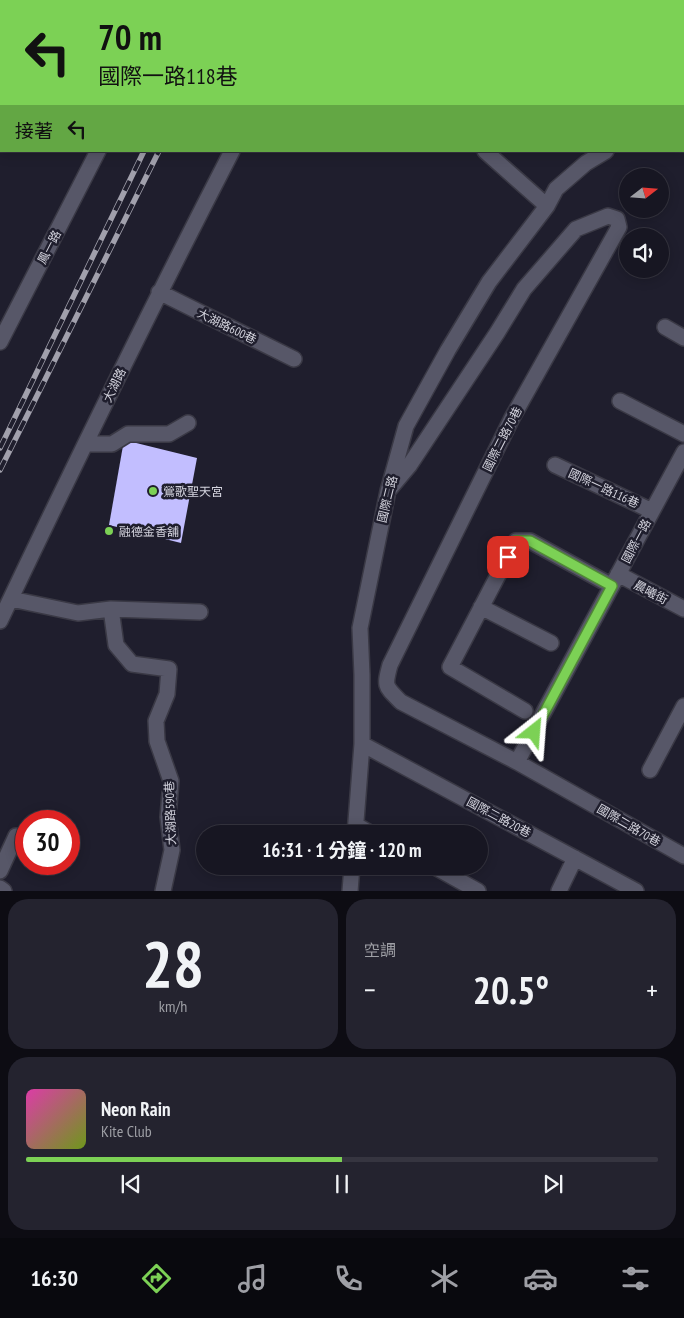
<!DOCTYPE html>
<html lang="zh-TW">
<meta charset="utf-8">
<style>
body{margin:0;font-family:"PT Sans Narrow","Noto Sans TC",sans-serif;background:#24232f;color:#f1f3f6;height:100vh;display:flex;flex-direction:column;font-size:19px;white-space:nowrap}
*{box-sizing:border-box;margin:0}
p{font-size:16px;color:#9e9fa5}
.icon{flex:none;width:28px;height:28px;fill:none;stroke:currentColor;stroke-width:2;stroke-linecap:round;stroke-linejoin:round}
.map{position:relative;height:891px;overflow:hidden}
.details{display:flex;flex-direction:column;gap:8px;padding:8px;background:#0d0c13;flex:1}
.details>*{flex:none}
.guide{position:absolute;left:0px;top:0px;width:685px;height:152px;box-shadow:0 2px 12px #0003,0 0 0 1px #363540;background:#7cd155;color:#111;overflow:hidden}
.needle{width:32px;rotate:73deg}
.tools{position:absolute;left:619px;top:168px;display:grid;gap:10px}
.tools a{display:grid;place-items:center;width:50px;height:50px;border-radius:50%;background:#171622;box-shadow:0 2px 12px #0003,0 0 0 1px #363540;font-size:25px}
.speed{position:absolute;left:15px;top:810px;display:flex;gap:10px;font-size:25px;font-weight:700;text-align:center}
.speed>*{display:grid;place-content:center;width:65px;height:65px;border-radius:50%;background:#171622;box-shadow:0 2px 12px #0003,0 0 0 1px #363540;line-height:1}
.speed .limit{border:8px solid #d22;background:#fff;color:#111}
.pin{position:absolute;display:grid;place-items:center;width:42px;height:42px;color:#fff;margin:-21px;border-radius:10px;box-shadow:0 2px 8px #0006}
.me{position:absolute;width:55px;margin:-28px;rotate:28deg;stroke-linejoin:round;filter:drop-shadow(0 0 4px #0008)}
.turn{display:flex;align-items:center;gap:18px;height:105px;padding:0 15px;font-size:22px}
.turn .icon{width:65px;height:65px;stroke-width:2.5}
.turn b{display:block;font-size:35px;line-height:42px}
.then{display:flex;align-items:center;height:48px;padding:0 15px;background:#0003;gap:10px;font-size:19px}
.big{font-size:38px;font-weight:700;line-height:1.1}
.details .widget{flex:1;display:flex;flex-direction:column;justify-content:center;gap:8px;min-width:0;padding:0 18px;border-radius:20px;background:#24232f}
.details .dial{align-items:center;gap:0}
.dial b{font-size:65px;line-height:1}
.song{display:flex;align-items:center;gap:15px}
.cover{width:60px;height:60px;border-radius:8px;background:linear-gradient(135deg,hsl(320 70% 55%),hsl(80 70% 35%))}
.played{height:5px;border-radius:2px;background:linear-gradient(90deg,#7cd155 50%,#363540 50%)}
.keys{display:flex;justify-content:space-around;direction:ltr}
.heat{display:flex;justify-content:space-between;align-items:center;font-size:28px;direction:ltr}
.details .tiles{flex:1;display:grid;gap:8px;grid-template-columns:1fr 1fr}
.widget:last-child{grid-column:span 2}
.trip{position:absolute;left:196px;top:825px;width:292px;height:50px;border-radius:25px;background:#171622;box-shadow:0 2px 12px #0003,0 0 0 1px #363540;font-weight:700;line-height:50px;text-align:center}
.menu{display:flex;height:80px;justify-content:space-around;align-items:center;background:#09090e;color:#9e9fa5}
.menu .icon{width:35px;height:35px}
.menu .current{color:#7cd155}
.menu b{font-size:22px;color:#f1f3f6}
.map>svg:first-child{display:block}
</style>
<div class="map">
<svg width="684" height="891" viewBox="0 0 684 891">
<rect width="100%" height="100%" fill="#1f1e2d"/>
<path fill="#c2beff" d="M 124,440 L 197,458 L 181,543 L 109,525 Z"/>
<g fill="none" stroke-linecap="round" stroke-linejoin="round">
<defs>
<path id="minor" d="M 675,0 L 676,1
M 173,1 L 174,0
M 310,1 L 310,0
M 0,52 L 1,53
M 485,151 L 547,206
M 159,292 L 294,359
M 665,327 L 684,338
M 0,342 L 98,151
M 620,401 L 684,434
M 85,444 L 112,444 L 128,434 L 169,434 L 188,423
M 555,465 L 652,511
M 388,491 L 409,466 L 497,333 L 524,289 L 576,229 L 608,216 L 617,219 L 619,227 L 512,418 L 390,665 C 384,687 385,686 401,702 L 517,762 L 684,856
M 618,574 L 684,609
M 11,599 L 78,613 L 111,609 L 116,645 L 132,664 L 169,669 L 167,694 L 156,721 L 157,741 L 171,781 L 168,817 L 172,850 L 163,891
M 481,607 L 551,643
M 111,609 L 200,612
M 0,621 C 75,463 152,306 232,151
M 525,711 L 450,667 L 516,541 L 530,541 L 612,586
M 362,744 L 636,891
M 517,762 L 684,452
M 650,770 L 684,706
M 356,825 L 372,834
M 355,834 L 362,744 L 362,675 L 360,628 L 388,491 L 406,426 L 448,350 L 489,282 L 547,206 L 556,189 L 586,163 L 606,151
M 433,866 L 478,891
M 0,871 L 16,836
M 0,888 L 4,891
M 350,891 L 352,866
M 559,891 L 575,858"/>
</defs>
<use href="#minor" stroke="#3a3945" stroke-width="18"/>
<use href="#minor" stroke="#575768" stroke-width="15"/>
<defs>
<path id="rail" d="M 236,1 L 237,0
M 251,1 L 252,0
M 0,448 L 144,151
M 0,470 L 159,151"/>
</defs>
<use href="#rail" stroke="#a1a0ac" stroke-width="5.5"/>
<use href="#rail" stroke="#1f1e2d" stroke-width="4" stroke-dasharray="11" stroke-linecap="butt"/>
</g>
<g fill="none" stroke-linecap="round" stroke-linejoin="round">
<defs>
<path id="route" d="M 508,557 L 516,541 L 530,541 L 612,586 L 534,732"/>
</defs>
<use href="#route" stroke="#518837" stroke-width="12"/>
<use href="#route" stroke="#7cd155" stroke-width="9"/>
</g>
<g fill="#7cd155" stroke="#1f1e2d" stroke-width="2">
<circle cx="153" cy="491" r="5"/>
<circle cx="109" cy="531" r="5"/>
</g>
<g text-anchor="middle" dominant-baseline="central" stroke-width="5" stroke-linejoin="round" paint-order="stroke">
<g font-size="12" fill="#d4d4de" stroke="#1f1e2d">
<text transform="translate(49 247) rotate(-63)">鳳一路</text>
<text transform="translate(227 326) rotate(26)">大湖路600巷</text>
<text transform="translate(114 385) rotate(-64)">大湖路</text>
<text transform="translate(502 439) rotate(-63)">國際二路70巷</text>
<text transform="translate(604 488) rotate(25)">國際一路116巷</text>
<text transform="translate(387 499) rotate(-76)">國際二路</text>
<text transform="translate(636 541) rotate(-62)">國際一路</text>
<text transform="translate(651 592) rotate(28)">晨曦街</text>
<text transform="translate(170 813) rotate(-92)">大湖路590巷</text>
<text transform="translate(499 817) rotate(28)">國際二路20巷</text>
<text transform="translate(629 825) rotate(30)">國際二路70巷</text>
</g>
<g font-size="12" fill="#d4d4de" stroke="#1f1e2d" text-anchor="start">
<text x="163" y="491">鶯歌聖天宮</text>
<text x="119" y="531">融德金香舖</text>
</g>
</g>
</svg>
<div class="tools">
<a><svg class="needle" viewBox="-14 -14 28 28"><path d="M0-13l5 13h-10z" fill="#e53935"/><path d="M0 13l5-13h-10z" fill="#9e9fa5"/></svg></a>
<a><svg class="icon" aria-label="sound" viewBox="0 0 24 24"><path d="M4 9h4l5-4v14l-5-4H4zM17 9q2 3 0 6"/></svg></a>
</div>
<div class="speed"><div class="limit">30</div></div>
<div class="pin" style="left:508px;top:557px;background:#d93025"><svg class="icon" aria-label="arrive" viewBox="0 0 24 24"><path d="M6 21V4h12l-3 4 3 4H6"/></svg></div>
<svg class="me" style="left:534px;top:732px" viewBox="-20 -20 40 40"><path d="M0-17L14 15 0 8-14 15z" fill="#7cd155" stroke="#fff" stroke-width="4"/></svg>
<div class="trip">16:31 · 1 分鐘 · 120 m</div>
<div class="guide">
<div class="turn"><svg class="icon" aria-label="left" viewBox="0 0 24 24"><path d="M17 20v-9H6M10 6l-5 5 5 5"/></svg><div><b>70 m</b>國際一路118巷</div></div>
<div class="then">接著<svg class="icon" aria-label="left" viewBox="0 0 24 24"><path d="M17 20v-9H6M10 6l-5 5 5 5"/></svg></div>
</div>
</div>
<section class="details">
<div class="tiles">
<div class="widget dial"><b>28</b><p>km/h</p></div>
<div class="widget"><p>空調</p>
<div class="heat"><a>−</a><b class="big">20.5°</b><a>+</a></div>
</div>
<div class="widget">
<div class="song"><i class="cover"></i><div><b>Neon Rain</b><p>Kite Club</p></div></div>
<div class="played"></div>
<div class="keys"><svg class="icon" aria-label="previous" viewBox="0 0 24 24"><path d="M18 5L8 12l10 7zM5 5v14"/></svg><svg class="icon" aria-label="pause" viewBox="0 0 24 24"><path d="M8 5v14M16 5v14"/></svg><svg class="icon" aria-label="next" viewBox="0 0 24 24"><path d="M6 5l10 7-10 7zM19 5v14"/></svg></div>
</div>
</div>
</section>
<nav class="menu">
<b>16:30</b>
<svg class="icon current" aria-label="directions" viewBox="0 0 24 24"><path d="M12 3l9 9-9 9-9-9zM9 14v-3h6M13 9l2 2-2 2"/></svg>
<svg class="icon" aria-label="music" viewBox="0 0 24 24"><path d="M9 18V5l10-2v13"/><circle cx="6" cy="18" r="3"/><circle cx="16" cy="16" r="3"/></svg>
<svg class="icon" aria-label="phone" viewBox="0 0 24 24"><path d="M5 4h4l2 5-3 2q2 4 5 5l2-3 5 2v4C11 20 4 13 5 4z"/></svg>
<svg class="icon" aria-label="climate" viewBox="0 0 24 24"><path d="M12 3v18M4 7l16 10M4 17L20 7"/></svg>
<svg class="icon" aria-label="car" viewBox="0 0 24 24"><path d="M5 17H2v-5l4-1 3-4h7l3 4 3 1v5h-3M9 17h6M6 11h13"/><circle cx="7" cy="17" r="2"/><circle cx="17" cy="17" r="2"/></svg>
<svg class="icon" aria-label="filters" viewBox="0 0 24 24"><path d="M4 7h16M4 17h16"/><circle cx="9" cy="7" r="2"/><circle cx="15" cy="17" r="2"/></svg>
</nav>
